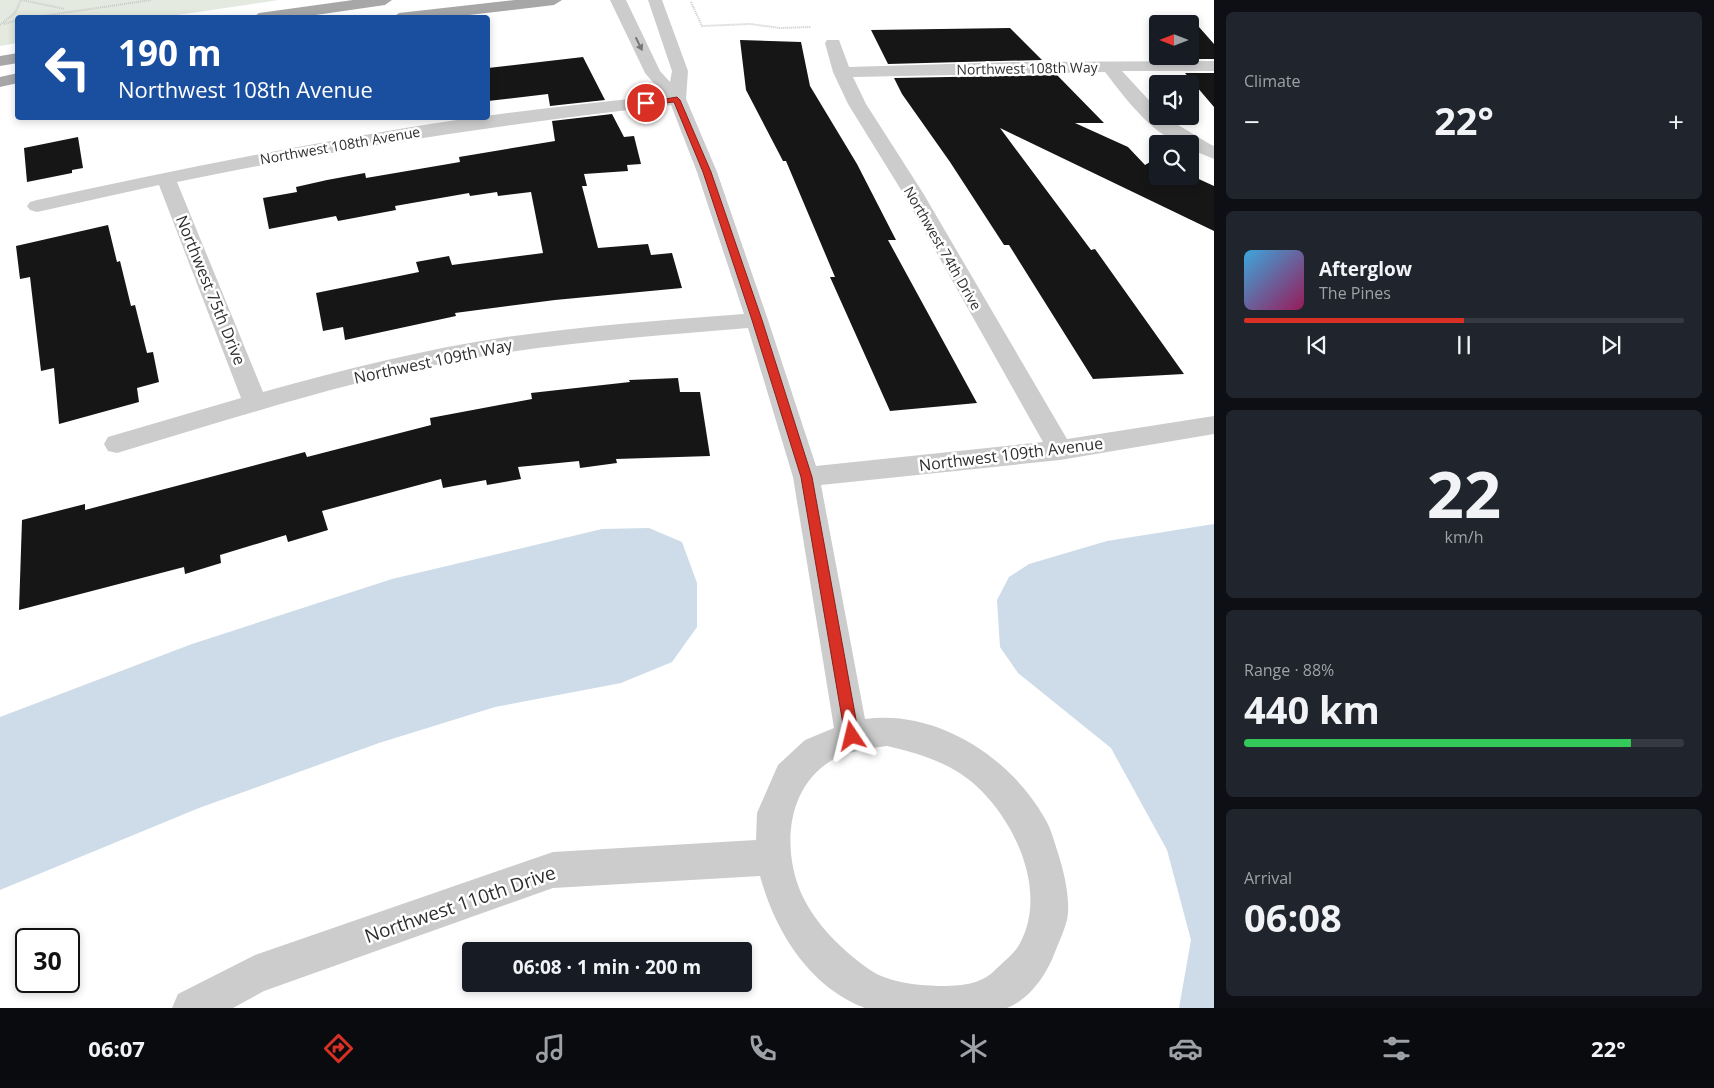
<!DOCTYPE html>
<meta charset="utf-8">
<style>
body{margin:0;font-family:"Open Sans",sans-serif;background:#20242c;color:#f1f3f6;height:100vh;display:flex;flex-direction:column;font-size:19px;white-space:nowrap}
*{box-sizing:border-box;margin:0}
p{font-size:16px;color:#9ea1a6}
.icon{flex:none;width:28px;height:28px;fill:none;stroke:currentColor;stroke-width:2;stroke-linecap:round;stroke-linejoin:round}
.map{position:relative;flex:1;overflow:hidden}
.drawer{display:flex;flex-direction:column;gap:12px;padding:12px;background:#0d0f14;width:500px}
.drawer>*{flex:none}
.banner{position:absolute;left:15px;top:15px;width:475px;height:105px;border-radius:5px;box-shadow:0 2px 8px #0003;background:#1a4fa0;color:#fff;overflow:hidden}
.needle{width:32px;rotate:270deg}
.fabs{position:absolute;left:1149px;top:15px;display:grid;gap:10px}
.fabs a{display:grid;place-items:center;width:50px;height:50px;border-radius:5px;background:#171b24;box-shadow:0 2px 8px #0003;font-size:25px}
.speed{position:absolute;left:15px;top:928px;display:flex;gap:10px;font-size:25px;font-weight:700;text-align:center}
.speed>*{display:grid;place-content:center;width:65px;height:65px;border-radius:50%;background:#171b24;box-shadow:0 2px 8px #0003;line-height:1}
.speed .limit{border:2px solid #111;border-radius:8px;background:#fff;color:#111}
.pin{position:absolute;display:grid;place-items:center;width:42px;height:42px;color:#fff;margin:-21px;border:2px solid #fff;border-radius:50%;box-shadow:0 1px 5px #0007}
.me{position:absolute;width:55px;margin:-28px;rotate:350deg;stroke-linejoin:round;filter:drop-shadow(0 0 4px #0008)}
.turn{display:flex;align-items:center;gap:18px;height:105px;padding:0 20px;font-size:22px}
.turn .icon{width:65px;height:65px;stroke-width:2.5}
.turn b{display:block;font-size:35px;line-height:42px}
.big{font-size:38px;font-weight:700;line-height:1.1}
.drawer .tile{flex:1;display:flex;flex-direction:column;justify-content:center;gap:8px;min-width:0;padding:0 18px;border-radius:8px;background:#20242c}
.drawer .dial{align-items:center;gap:0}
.dial b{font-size:65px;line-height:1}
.song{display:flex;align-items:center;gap:15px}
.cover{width:60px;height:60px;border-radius:8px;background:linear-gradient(135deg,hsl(200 70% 55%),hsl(330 70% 35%))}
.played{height:5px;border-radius:2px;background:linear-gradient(90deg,#d93025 50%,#363941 50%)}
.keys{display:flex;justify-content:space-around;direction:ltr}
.heat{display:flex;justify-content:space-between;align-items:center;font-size:28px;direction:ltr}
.charge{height:8px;border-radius:4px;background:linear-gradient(90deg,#34c759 88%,#363941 0)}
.trip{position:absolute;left:462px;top:942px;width:290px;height:50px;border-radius:5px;background:#171b24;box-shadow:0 2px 8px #0003;font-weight:700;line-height:50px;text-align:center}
.tab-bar{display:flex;height:80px;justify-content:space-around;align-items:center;background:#090b0e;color:#9ea1a6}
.tab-bar .icon{width:35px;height:35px}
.tab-bar .on{color:#d93025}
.tab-bar b{font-size:22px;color:#f1f3f6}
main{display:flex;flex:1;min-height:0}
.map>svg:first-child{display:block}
</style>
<main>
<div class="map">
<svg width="1214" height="1008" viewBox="0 0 1214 1008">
<rect width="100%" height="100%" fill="#fff"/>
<path fill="#e4eadf" d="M 0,0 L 279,0 L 164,17 L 18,18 L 17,43 L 0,46 Z"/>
<path fill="#cddce8" d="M 1214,524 L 1214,1008 L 1179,1008 L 1191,940 L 1167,850 L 1111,748 L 1018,673 L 1000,647 L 997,600 L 1009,577 L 1029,564 L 1107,541 Z
M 649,528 L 682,542 L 697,583 L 697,627 L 672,662 L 621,683 L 495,707 L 379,743 L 199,808 L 0,890 L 0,717 L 192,644 L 392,579 L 602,529 Z"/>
<path fill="#161616" d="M 1190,27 L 1199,27 L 1214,44 L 1214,59 L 1174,59 L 1171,56 L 1190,56 Z
M 1010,28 L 1042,60 L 888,64 L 871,30 Z
M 740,40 L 801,42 L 810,86 L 857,164 L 896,240 L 888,240 L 977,403 L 890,411 L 830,277 L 835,277 L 786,161 L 783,161 L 746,90 Z
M 583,57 L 605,100 L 550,106 L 548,94 L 488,101 L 488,68 Z
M 1185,73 L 1214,73 L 1214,107 Z
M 1057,75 L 1104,123 L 1075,123 L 1128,147 L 1145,165 L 1155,159 L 1158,160 L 1158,176 L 1190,175 L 1214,186 L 1214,231 L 1000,128 L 1091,250 L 1095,249 L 1184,374 L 1093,379 L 1009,245 L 1004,245 L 950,162 L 902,94 L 894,78 Z
M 612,114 L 624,137 L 634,136 L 641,164 L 627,165 L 628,171 L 584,174 L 587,186 L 582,186 L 598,248 L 648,244 L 651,255 L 672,253 L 682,288 L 555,300 L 455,313 L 456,316 L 345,340 L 343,327 L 323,331 L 316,293 L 419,272 L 416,262 L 449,256 L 452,265 L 543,253 L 531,192 L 498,196 L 497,192 L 470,196 L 469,193 L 395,206 L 396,210 L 338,221 L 336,216 L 269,229 L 263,198 L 297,192 L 296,187 L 327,180 L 365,173 L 366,178 L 460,162 L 459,157 L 555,141 L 552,121 Z
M 78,137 L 83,168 L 72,170 L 72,173 L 27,182 L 24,148 Z
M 108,225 L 117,262 L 120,261 L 131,306 L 135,305 L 147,353 L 153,352 L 159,382 L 137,388 L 139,402 L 59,424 L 54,368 L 41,371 L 30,277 L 20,279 L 16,246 Z
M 678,378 L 680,392 L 700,392 L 710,456 L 616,459 L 617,463 L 580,468 L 579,461 L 518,467 L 521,479 L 487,485 L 486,480 L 443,488 L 441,479 L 322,511 L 328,530 L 288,542 L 286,535 L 220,555 L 221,563 L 185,574 L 184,567 L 19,610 L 22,520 L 85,504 L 85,510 L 305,452 L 307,457 L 431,425 L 430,418 L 532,399 L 531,393 L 630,382 L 629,380 Z"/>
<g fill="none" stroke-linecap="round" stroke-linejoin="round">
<path stroke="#c9c9c9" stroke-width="2" stroke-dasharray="1 1" stroke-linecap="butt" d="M 22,0 L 65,9
M 691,2 L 702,26 L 750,24 L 780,28 L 811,27
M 29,18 L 151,0
M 4,24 L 18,20
M 0,25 L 15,13 L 21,0"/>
<path fill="#ccc" fill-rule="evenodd" d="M 610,0 L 626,0 L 660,71 L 670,82 L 672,71 L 648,0 L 662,0 L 688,71 L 686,99 L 717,172 L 768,320 L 816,466 L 1043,442 L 903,193 L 848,104 L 833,72 L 825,43 L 827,40 L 839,40 L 849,67 L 1014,62 L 1214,61 L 1214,71 L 1122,71 L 1158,110 L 1158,116 C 1167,116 1201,140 1214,146 L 1214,159 L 1190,149 L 1190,144 C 1158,144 1123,95 1105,72 L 853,77 L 866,104 L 923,193 L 1067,439 L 1214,416 L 1214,434 L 1060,460 L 821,485 L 865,719 C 936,709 1010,757 1044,817 C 1051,828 1054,841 1058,853 C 1064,872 1071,900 1067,920 C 1064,931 1059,942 1055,952 C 1047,974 1030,999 1007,1008 L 865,1008 C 809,987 775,931 760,876 L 553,888 L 264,991 L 233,1008 L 172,1008 L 178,994 L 255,955 L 553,852 L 756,840 L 757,813 L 778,765 L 805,740 L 834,728 L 793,477 L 748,328 C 650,336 552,343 456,361 C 340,383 229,420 117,453 L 108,451 L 104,444 L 108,437 L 241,398 L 159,185 L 37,212 L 30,210 L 27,206 L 30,202 L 37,200 C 167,172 298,145 430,124 C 507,112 585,104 664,95 L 645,73 ZM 671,105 L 697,172 L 744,314 C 664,320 585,326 506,337 C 424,349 343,370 263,392 L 177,182 C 341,148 504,124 671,105 ZM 887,746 C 912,752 935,758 958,772 C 1008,803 1052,888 1019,945 C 1014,954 1003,962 995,970 C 981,985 959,986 939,986 C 916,985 890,983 870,970 C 843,951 816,925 802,895 C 782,851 786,790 829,762 C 846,751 867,749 887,746 Z"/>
<path fill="#a7a7a7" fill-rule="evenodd" d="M 353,0 L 392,0 L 385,5 L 295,18 L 252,18 L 259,13 Z
M 515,0 L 562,0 L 554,5 L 443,18 L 392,18 L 399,13 Z
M 18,53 L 18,63 L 0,66 L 0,56 Z
M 18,73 L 18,83 L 0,87 L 0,77 Z"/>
</g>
<defs><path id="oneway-solid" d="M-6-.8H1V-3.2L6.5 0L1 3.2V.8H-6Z" transform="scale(1.25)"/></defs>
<use fill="#767676" href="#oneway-solid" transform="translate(639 44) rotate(64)"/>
<path fill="#d93025" stroke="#8d1f18" d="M 677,97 L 680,100 L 711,172 L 762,320 L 812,477 L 859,736 L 857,740 L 852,742 L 847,740 L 845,736 L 801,477 L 752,320 L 703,172 L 674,102 L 646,105 L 642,103 Z"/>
<g text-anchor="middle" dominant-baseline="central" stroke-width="5" stroke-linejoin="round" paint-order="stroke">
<g font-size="14" fill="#2f2f2f" stroke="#fff">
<text transform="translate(1027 68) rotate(-1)">Northwest 108th Way</text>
<text transform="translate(340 145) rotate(-10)">Northwest 108th Avenue</text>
<text transform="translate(943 248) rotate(60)">Northwest 74th Drive</text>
</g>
<g font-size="16" fill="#2f2f2f" stroke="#fff">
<text transform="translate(211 290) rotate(68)">Northwest 75th Drive</text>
<text transform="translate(433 361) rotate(-12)">Northwest 109th Way</text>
<text transform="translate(1011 454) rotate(-7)">Northwest 109th Avenue</text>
</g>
<g font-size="19" fill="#2f2f2f" stroke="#fff">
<text transform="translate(460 904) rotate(-19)">Northwest 110th Drive</text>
</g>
</g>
</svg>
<div class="fabs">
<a><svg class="needle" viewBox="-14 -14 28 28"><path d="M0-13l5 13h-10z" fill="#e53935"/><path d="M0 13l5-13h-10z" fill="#9ea1a6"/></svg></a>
<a><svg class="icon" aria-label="sound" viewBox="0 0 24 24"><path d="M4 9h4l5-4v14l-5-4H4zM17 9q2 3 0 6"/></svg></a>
<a><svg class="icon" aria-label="search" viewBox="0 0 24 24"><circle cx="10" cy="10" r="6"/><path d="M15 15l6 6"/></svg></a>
</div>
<div class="speed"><div class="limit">30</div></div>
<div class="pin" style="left:646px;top:103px;background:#d93025"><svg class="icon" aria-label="arrive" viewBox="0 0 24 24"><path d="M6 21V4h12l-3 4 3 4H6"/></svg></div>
<svg class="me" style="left:852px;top:736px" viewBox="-20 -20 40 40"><path d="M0-17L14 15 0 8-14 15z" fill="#d93025" stroke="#fff" stroke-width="4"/></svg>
<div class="trip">06:08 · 1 min · 200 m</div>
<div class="banner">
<div class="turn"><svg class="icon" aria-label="left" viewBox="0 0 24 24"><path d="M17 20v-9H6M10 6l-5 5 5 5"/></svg><div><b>190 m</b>Northwest 108th Avenue</div></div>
</div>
</div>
<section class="drawer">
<div class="tile"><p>Climate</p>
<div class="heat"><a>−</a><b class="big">22°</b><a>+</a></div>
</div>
<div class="tile">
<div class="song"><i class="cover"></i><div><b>Afterglow</b><p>The Pines</p></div></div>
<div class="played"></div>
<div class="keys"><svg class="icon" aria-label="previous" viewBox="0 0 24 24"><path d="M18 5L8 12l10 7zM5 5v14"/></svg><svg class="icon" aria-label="pause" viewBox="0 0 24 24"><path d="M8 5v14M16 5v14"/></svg><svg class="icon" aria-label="next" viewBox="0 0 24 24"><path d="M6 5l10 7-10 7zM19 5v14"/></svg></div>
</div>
<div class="tile dial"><b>22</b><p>km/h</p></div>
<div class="tile"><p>Range · 88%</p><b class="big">440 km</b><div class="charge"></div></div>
<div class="tile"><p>Arrival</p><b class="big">06:08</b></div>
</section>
</main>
<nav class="tab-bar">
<b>06:07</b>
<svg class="icon on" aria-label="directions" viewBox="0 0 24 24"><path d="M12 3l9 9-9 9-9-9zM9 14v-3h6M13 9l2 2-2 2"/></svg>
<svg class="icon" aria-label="music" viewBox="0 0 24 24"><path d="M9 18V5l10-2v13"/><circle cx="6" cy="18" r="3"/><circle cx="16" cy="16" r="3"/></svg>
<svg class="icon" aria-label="phone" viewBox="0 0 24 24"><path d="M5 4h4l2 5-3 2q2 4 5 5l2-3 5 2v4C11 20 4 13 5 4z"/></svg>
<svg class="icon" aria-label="climate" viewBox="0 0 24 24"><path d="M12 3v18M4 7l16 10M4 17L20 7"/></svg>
<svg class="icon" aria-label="car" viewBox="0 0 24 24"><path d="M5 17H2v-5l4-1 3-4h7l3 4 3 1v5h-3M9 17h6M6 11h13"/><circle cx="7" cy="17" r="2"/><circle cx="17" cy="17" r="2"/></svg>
<svg class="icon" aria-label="filters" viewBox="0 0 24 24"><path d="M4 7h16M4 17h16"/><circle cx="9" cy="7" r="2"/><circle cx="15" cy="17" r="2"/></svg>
<b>22°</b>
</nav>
